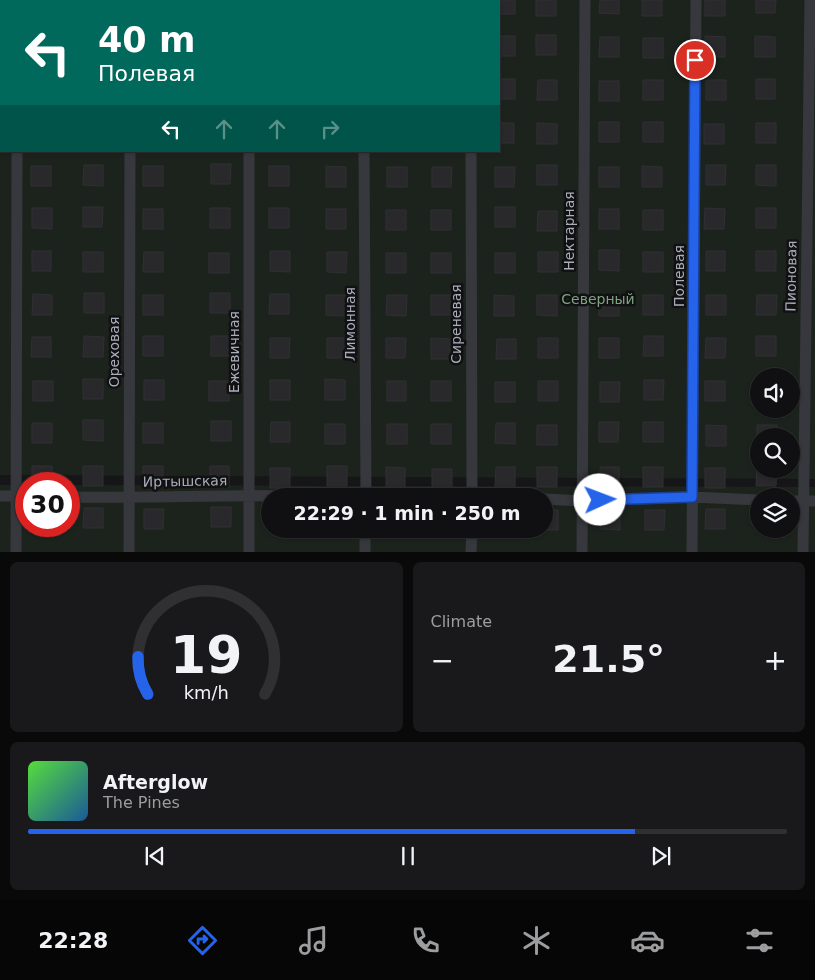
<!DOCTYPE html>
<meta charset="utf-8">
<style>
body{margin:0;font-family:"DejaVu Sans",sans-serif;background:#19191b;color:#f1f3f6;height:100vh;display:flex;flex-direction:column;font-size:19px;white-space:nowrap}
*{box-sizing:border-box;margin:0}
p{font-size:16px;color:#9c9d9f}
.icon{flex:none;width:28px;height:28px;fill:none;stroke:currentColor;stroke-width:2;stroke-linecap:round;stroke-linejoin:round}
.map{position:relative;height:552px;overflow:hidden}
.drawer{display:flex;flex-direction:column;gap:10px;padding:10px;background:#09090a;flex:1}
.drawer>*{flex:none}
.hud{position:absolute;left:0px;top:0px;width:500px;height:152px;box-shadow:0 1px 4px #0004,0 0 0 1px #303032;background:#00695c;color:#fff;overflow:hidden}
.controls{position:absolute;left:750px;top:368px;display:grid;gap:10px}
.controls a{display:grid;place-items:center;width:50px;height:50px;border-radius:50%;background:#101012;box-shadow:0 1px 4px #0004,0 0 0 1px #303032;font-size:25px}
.speed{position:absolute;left:15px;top:472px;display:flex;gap:10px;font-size:25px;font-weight:700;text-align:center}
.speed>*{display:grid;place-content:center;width:65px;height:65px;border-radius:50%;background:#101012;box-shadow:0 1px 4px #0004,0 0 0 1px #303032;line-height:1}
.speed .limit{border:8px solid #d22;background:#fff;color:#111}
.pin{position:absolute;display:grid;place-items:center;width:42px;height:42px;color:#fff;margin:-21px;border:2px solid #fff;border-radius:50%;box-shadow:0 1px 5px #0007}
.me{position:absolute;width:55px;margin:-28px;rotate:88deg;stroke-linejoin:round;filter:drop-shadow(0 0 4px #0008)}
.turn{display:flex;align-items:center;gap:18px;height:105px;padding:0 15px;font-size:22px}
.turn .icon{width:65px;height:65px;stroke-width:2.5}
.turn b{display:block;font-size:35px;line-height:42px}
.lanes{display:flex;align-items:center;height:48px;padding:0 15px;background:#0003;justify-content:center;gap:25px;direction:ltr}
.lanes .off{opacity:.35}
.big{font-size:38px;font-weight:700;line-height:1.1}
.drawer .tile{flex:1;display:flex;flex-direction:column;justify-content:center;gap:8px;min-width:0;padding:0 18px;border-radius:8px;background:#19191b}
.drawer .dial{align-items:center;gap:0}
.dial svg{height:130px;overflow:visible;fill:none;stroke:#303032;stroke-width:7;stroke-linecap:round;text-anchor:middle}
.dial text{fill:#f1f3f6;stroke:none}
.song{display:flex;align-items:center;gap:15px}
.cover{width:60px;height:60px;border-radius:8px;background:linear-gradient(135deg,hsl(110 70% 55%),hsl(210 70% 35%))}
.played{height:5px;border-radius:2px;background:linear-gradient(90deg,#2563eb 80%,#303032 80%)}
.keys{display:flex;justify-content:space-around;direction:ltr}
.heat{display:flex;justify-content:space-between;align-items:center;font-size:28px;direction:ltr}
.drawer .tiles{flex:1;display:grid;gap:10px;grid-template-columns:1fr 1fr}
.tile:last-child{grid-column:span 2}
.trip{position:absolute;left:261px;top:488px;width:292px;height:50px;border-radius:25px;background:#101012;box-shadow:0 1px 4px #0004,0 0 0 1px #303032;font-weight:700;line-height:50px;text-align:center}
.tab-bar{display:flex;height:80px;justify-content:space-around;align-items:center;background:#060607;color:#9c9d9f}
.tab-bar .icon{width:35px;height:35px}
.tab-bar .active{color:#2563eb}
.tab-bar b{font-size:22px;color:#f1f3f6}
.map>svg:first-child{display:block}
</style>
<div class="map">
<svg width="815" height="553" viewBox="0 0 815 553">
<rect width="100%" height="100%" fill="#161618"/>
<path fill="#1c231d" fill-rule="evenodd" d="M 0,0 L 815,0 L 815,479 L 0,475 ZM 1,1 L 499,1 L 499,151 L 1,151 ZM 759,376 L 791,376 L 791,409 L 759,409 ZM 759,436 L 791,436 L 791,469 L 759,469 Z
M 0,485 L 26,485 L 26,526 L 69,526 L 69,485 L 815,487 L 815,552 L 0,552 ZM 270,496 L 545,496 L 545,529 L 270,529 ZM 759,496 L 791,496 L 791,529 L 759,529 Z"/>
<path fill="#29292c" stroke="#303034" d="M 495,0 L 515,0 L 515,14 L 499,14 L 499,1 L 495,1 Z
M 536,0 L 556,0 L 556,16 L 536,16 Z
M 600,0 L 619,0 L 619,14 L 599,13 Z
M 642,0 L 662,0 L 662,16 L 642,16 Z
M 705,0 L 725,0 L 725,16 L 705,16 Z
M 756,0 L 776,0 L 775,13 L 756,13 Z
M 536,35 L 556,35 L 556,55 L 536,55 Z
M 499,36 L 515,36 L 515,56 L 499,56 Z
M 705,36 L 725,37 L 725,57 L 705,57 Z
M 755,36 L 775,37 L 775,57 L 755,57 Z
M 600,37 L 619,37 L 619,57 L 599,57 Z
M 643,38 L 663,38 L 663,58 L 643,58 Z
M 499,79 L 515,79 L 515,99 L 499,99 Z
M 756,79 L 775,79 L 775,99 L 756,99 Z
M 538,80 L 557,80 L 557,100 L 537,100 Z
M 643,80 L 663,80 L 663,100 L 643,100 Z
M 706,80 L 726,80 L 726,100 L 706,100 Z
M 599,81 L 619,81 L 619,101 L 599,101 Z
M 599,122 L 619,122 L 619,142 L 599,142 Z
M 643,122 L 663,122 L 663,142 L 643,142 Z
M 499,123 L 514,123 L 514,143 L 499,143 Z
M 537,123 L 557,124 L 557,144 L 537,144 Z
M 756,123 L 776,123 L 776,143 L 756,143 Z
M 704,124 L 724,124 L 724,144 L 704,144 Z
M 211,164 L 231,164 L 230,184 L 211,184 Z
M 84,165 L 103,165 L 103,186 L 83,185 Z
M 537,165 L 557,165 L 557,185 L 537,185 Z
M 706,165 L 726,165 L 725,185 L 706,185 Z
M 756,165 L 776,165 L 776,186 L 756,185 Z
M 31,166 L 51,166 L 51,186 L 31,186 Z
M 143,166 L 163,166 L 163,186 L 143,186 Z
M 269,166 L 289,166 L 289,186 L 269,186 Z
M 326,166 L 346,167 L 346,187 L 326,187 Z
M 642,166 L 662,167 L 662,187 L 642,187 Z
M 387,167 L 407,167 L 407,187 L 387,187 Z
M 432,167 L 452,167 L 451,187 L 432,187 Z
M 495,167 L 515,167 L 514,187 L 495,187 Z
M 599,167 L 619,167 L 619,187 L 599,187 Z
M 83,207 L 103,207 L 102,227 L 83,227 Z
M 495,207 L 515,207 L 515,227 L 495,227 Z
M 32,208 L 52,208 L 52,229 L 32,228 Z
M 210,208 L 230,208 L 230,228 L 210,228 Z
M 269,208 L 289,208 L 289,228 L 269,228 Z
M 705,208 L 725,209 L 724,229 L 704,229 Z
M 756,208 L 776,208 L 776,228 L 756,228 Z
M 143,209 L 163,209 L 163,229 L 143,229 Z
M 326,209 L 346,209 L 346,229 L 326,229 Z
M 599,209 L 619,209 L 619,229 L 599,229 Z
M 386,210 L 406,210 L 406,230 L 386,230 Z
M 431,210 L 451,210 L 451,230 L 431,230 Z
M 643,210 L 663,210 L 663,230 L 643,230 Z
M 538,211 L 557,211 L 557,231 L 537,231 Z
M 599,250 L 619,250 L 619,271 L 599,270 Z
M 32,251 L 51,251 L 51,271 L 32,271 Z
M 270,251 L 290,251 L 290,272 L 270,271 Z
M 706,251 L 725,251 L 725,271 L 706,271 Z
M 756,251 L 776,251 L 776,271 L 756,271 Z
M 83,252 L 103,252 L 103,272 L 83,272 Z
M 144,252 L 163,252 L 163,272 L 143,272 Z
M 327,252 L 347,252 L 346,273 L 327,272 Z
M 538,252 L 558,252 L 558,272 L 538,272 Z
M 643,252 L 663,252 L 663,272 L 643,272 Z
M 209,253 L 229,253 L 229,273 L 209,273 Z
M 386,253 L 406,253 L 406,273 L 386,273 Z
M 431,253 L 451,253 L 451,273 L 431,273 Z
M 495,253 L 515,253 L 515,273 L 495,273 Z
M 84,293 L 104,293 L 104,313 L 84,313 Z
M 210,293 L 230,293 L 230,313 L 210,313 Z
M 33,294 L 52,295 L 52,315 L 32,315 Z
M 270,294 L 289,294 L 289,314 L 269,314 Z
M 143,295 L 163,295 L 163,315 L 143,315 Z
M 326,295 L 346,295 L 345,316 L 326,315 Z
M 387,295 L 407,295 L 406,316 L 386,315 Z
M 431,295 L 451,295 L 451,315 L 431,315 Z
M 494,295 L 514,296 L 514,316 L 494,316 Z
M 537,295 L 557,295 L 557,316 L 537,315 Z
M 643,295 L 663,295 L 663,315 L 643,315 Z
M 706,295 L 726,295 L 726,315 L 706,315 Z
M 757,295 L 777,295 L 776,315 L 756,315 Z
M 599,296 L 619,296 L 619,316 L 599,316 Z
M 84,336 L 104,337 L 103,357 L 83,357 Z
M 143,336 L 163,336 L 163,356 L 143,356 Z
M 211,336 L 231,336 L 231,356 L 211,356 Z
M 644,336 L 663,336 L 663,356 L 643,356 Z
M 756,336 L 776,336 L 776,356 L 756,356 Z
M 32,337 L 51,337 L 51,357 L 31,357 Z
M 270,338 L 290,338 L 289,358 L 270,358 Z
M 327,338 L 347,338 L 347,358 L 327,358 Z
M 386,338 L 406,338 L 405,358 L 386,358 Z
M 431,338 L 451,339 L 451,359 L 431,359 Z
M 538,338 L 558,338 L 558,358 L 538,358 Z
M 599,338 L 619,338 L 619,358 L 599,358 Z
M 706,338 L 726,338 L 725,358 L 705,358 Z
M 497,339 L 516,339 L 516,359 L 496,359 Z
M 83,379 L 103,379 L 103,399 L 83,399 Z
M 325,379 L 345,380 L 345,400 L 325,400 Z
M 144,380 L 164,380 L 164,400 L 144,400 Z
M 270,380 L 290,380 L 290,400 L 270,400 Z
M 644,380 L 664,380 L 663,400 L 644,400 Z
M 33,381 L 53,381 L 53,401 L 33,401 Z
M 209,381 L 229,381 L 229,401 L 209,401 Z
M 387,381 L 406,381 L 406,401 L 387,401 Z
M 431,381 L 451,381 L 451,401 L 431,401 Z
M 538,381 L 558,381 L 558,401 L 538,401 Z
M 705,381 L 725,381 L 725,401 L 705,401 Z
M 756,381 L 759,381 L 759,401 L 756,401 Z
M 495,382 L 515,382 L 515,402 L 495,402 Z
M 600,382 L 620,382 L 619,402 L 600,402 Z
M 83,420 L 103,420 L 103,441 L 83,440 Z
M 211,421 L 231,421 L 231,441 L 211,441 Z
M 271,422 L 290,422 L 290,442 L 270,442 Z
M 599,422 L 619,422 L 618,442 L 599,442 Z
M 643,422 L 663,422 L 663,442 L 643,442 Z
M 32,423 L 52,423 L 52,443 L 32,443 Z
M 143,423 L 163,423 L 163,443 L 143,443 Z
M 496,423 L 515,423 L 515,444 L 495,443 Z
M 325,424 L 345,424 L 345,444 L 325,444 Z
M 387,424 L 407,424 L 407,444 L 387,444 Z
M 431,424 L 451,424 L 451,444 L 431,444 Z
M 537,425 L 557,425 L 557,445 L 537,445 Z
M 706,425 L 726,426 L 726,446 L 706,446 Z
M 757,425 L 777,425 L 777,436 L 759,436 L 759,445 L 757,445 Z
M 32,466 L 52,466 L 52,484 L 32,484 Z
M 83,466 L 103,466 L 103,486 L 83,486 Z
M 143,466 L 163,466 L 163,487 L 143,486 Z
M 210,466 L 229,466 L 229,487 L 210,486 Z
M 327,466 L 347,466 L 347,486 L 327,486 Z
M 757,466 L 759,466 L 759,469 L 777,469 L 776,486 L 756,486 Z
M 386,467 L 405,468 L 405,488 L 386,488 Z
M 496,467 L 515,467 L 515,488 L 495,487 Z
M 537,467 L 557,467 L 557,487 L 537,487 Z
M 600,467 L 619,467 L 619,487 L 600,487 Z
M 643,467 L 663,467 L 663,487 L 643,487 Z
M 270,468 L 290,468 L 290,488 L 270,488 Z
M 705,468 L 725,468 L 725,488 L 705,488 Z
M 432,469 L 452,469 L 452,489 L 432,489 Z
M 211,507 L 231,507 L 231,527 L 211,527 Z
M 84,508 L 103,508 L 103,528 L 83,528 Z
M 144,509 L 164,509 L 163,529 L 144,529 Z
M 600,509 L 620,510 L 620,530 L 600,529 Z
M 706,509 L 725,509 L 725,529 L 705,529 Z
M 545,510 L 558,510 L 558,530 L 538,530 L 545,529 Z
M 645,510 L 665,510 L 664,530 L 645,530 Z
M 756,510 L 759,510 L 759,529 L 776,529 L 776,530 L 756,530 Z
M 31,526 L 51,526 L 51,529 L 31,529 Z"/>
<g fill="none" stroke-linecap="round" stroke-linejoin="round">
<path stroke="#37383d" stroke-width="11" d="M 249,0 L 249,1
M 363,0 L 363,1
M 470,0 L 470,1
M 17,1 L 17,0
M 130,1 L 130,0
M 364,151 L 366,496
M 471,151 L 472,496
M 0,496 L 26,496
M 69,497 C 146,498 224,495 301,496
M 545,499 L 582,501 L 692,497 L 759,500
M 791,501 L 815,501
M 16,553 L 17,151
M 129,553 L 130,151
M 249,553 L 249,151
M 365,553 L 365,529
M 471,553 L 472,529
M 582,553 L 585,0
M 692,553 L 696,0
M 803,553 L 810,0"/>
</g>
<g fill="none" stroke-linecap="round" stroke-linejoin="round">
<defs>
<path id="route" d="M 600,500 L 692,497 L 695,60"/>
</defs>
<use href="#route" stroke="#184099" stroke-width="12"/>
<use href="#route" stroke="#2563eb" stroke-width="9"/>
</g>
<g text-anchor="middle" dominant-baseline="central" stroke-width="5" stroke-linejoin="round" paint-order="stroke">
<g font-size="14" fill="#a8adb8" stroke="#111113">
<text transform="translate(569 231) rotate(-90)">Нектарная</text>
<text transform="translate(679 276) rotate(-90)">Полевая</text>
<text transform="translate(791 276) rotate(-89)">Пионовая</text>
<text transform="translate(350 324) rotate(-90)">Лимонная</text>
<text transform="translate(456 324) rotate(-90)">Сиреневая</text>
<text transform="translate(114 352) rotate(-90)">Ореховая</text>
<text transform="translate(234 352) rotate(-90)">Ежевичная</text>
<text transform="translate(185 481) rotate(-1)">Иртышская</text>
</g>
<g font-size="14" fill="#7fa381" stroke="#111113">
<text x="598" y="299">Северный</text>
</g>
</g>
</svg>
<div class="controls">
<a><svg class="icon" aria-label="sound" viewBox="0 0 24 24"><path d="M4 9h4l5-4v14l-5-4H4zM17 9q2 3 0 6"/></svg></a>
<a><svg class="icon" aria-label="search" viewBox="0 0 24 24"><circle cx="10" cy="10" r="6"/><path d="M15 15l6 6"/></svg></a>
<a><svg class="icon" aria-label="layers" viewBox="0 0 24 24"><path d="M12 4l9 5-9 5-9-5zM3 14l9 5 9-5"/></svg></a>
</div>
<div class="speed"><div class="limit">30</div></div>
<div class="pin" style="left:695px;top:60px;background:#d93025"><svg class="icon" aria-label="arrive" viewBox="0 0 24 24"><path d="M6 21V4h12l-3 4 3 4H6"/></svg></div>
<svg class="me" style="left:600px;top:500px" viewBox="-20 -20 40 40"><circle r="19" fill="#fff"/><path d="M0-13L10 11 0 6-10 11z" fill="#2563eb"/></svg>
<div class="trip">22:29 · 1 min · 250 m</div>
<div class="hud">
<div class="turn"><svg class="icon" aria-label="left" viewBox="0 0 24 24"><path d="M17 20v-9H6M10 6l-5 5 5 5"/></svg><div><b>40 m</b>Полевая</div></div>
<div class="lanes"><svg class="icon" aria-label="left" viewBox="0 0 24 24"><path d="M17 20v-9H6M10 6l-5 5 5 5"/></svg><svg class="icon off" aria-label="ahead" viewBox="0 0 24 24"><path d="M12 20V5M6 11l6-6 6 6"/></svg><svg class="icon off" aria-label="ahead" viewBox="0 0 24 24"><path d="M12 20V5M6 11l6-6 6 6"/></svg><svg class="icon off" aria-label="right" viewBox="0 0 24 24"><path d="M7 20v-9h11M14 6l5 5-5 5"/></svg></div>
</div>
</div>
<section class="drawer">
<div class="tiles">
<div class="tile dial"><svg viewBox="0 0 100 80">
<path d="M14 69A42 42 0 1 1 86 69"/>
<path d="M14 69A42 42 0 0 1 8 46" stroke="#2563eb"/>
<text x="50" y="56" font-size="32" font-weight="700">19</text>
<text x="50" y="72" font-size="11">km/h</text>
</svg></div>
<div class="tile"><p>Climate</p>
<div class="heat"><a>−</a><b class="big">21.5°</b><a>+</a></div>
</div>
<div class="tile">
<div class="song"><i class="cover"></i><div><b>Afterglow</b><p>The Pines</p></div></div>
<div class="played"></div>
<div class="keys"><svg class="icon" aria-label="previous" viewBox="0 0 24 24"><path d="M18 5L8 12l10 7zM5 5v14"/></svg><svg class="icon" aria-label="pause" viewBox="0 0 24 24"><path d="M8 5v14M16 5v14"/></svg><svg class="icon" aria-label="next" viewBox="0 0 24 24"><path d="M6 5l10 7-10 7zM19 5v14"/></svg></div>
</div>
</div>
</section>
<nav class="tab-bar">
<b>22:28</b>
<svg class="icon active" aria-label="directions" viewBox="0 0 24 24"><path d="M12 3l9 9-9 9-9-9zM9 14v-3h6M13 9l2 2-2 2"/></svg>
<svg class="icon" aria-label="music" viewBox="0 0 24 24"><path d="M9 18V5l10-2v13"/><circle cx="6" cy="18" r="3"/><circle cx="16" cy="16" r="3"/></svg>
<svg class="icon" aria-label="phone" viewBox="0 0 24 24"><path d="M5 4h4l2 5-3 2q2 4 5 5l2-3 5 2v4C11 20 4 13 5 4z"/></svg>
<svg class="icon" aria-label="climate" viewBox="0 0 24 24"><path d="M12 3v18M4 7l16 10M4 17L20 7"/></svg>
<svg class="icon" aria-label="car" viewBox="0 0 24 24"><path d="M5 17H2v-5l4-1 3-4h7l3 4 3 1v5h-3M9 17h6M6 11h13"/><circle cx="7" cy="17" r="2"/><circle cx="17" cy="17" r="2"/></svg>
<svg class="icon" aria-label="filters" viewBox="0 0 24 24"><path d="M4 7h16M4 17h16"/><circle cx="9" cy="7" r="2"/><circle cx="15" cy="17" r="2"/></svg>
</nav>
